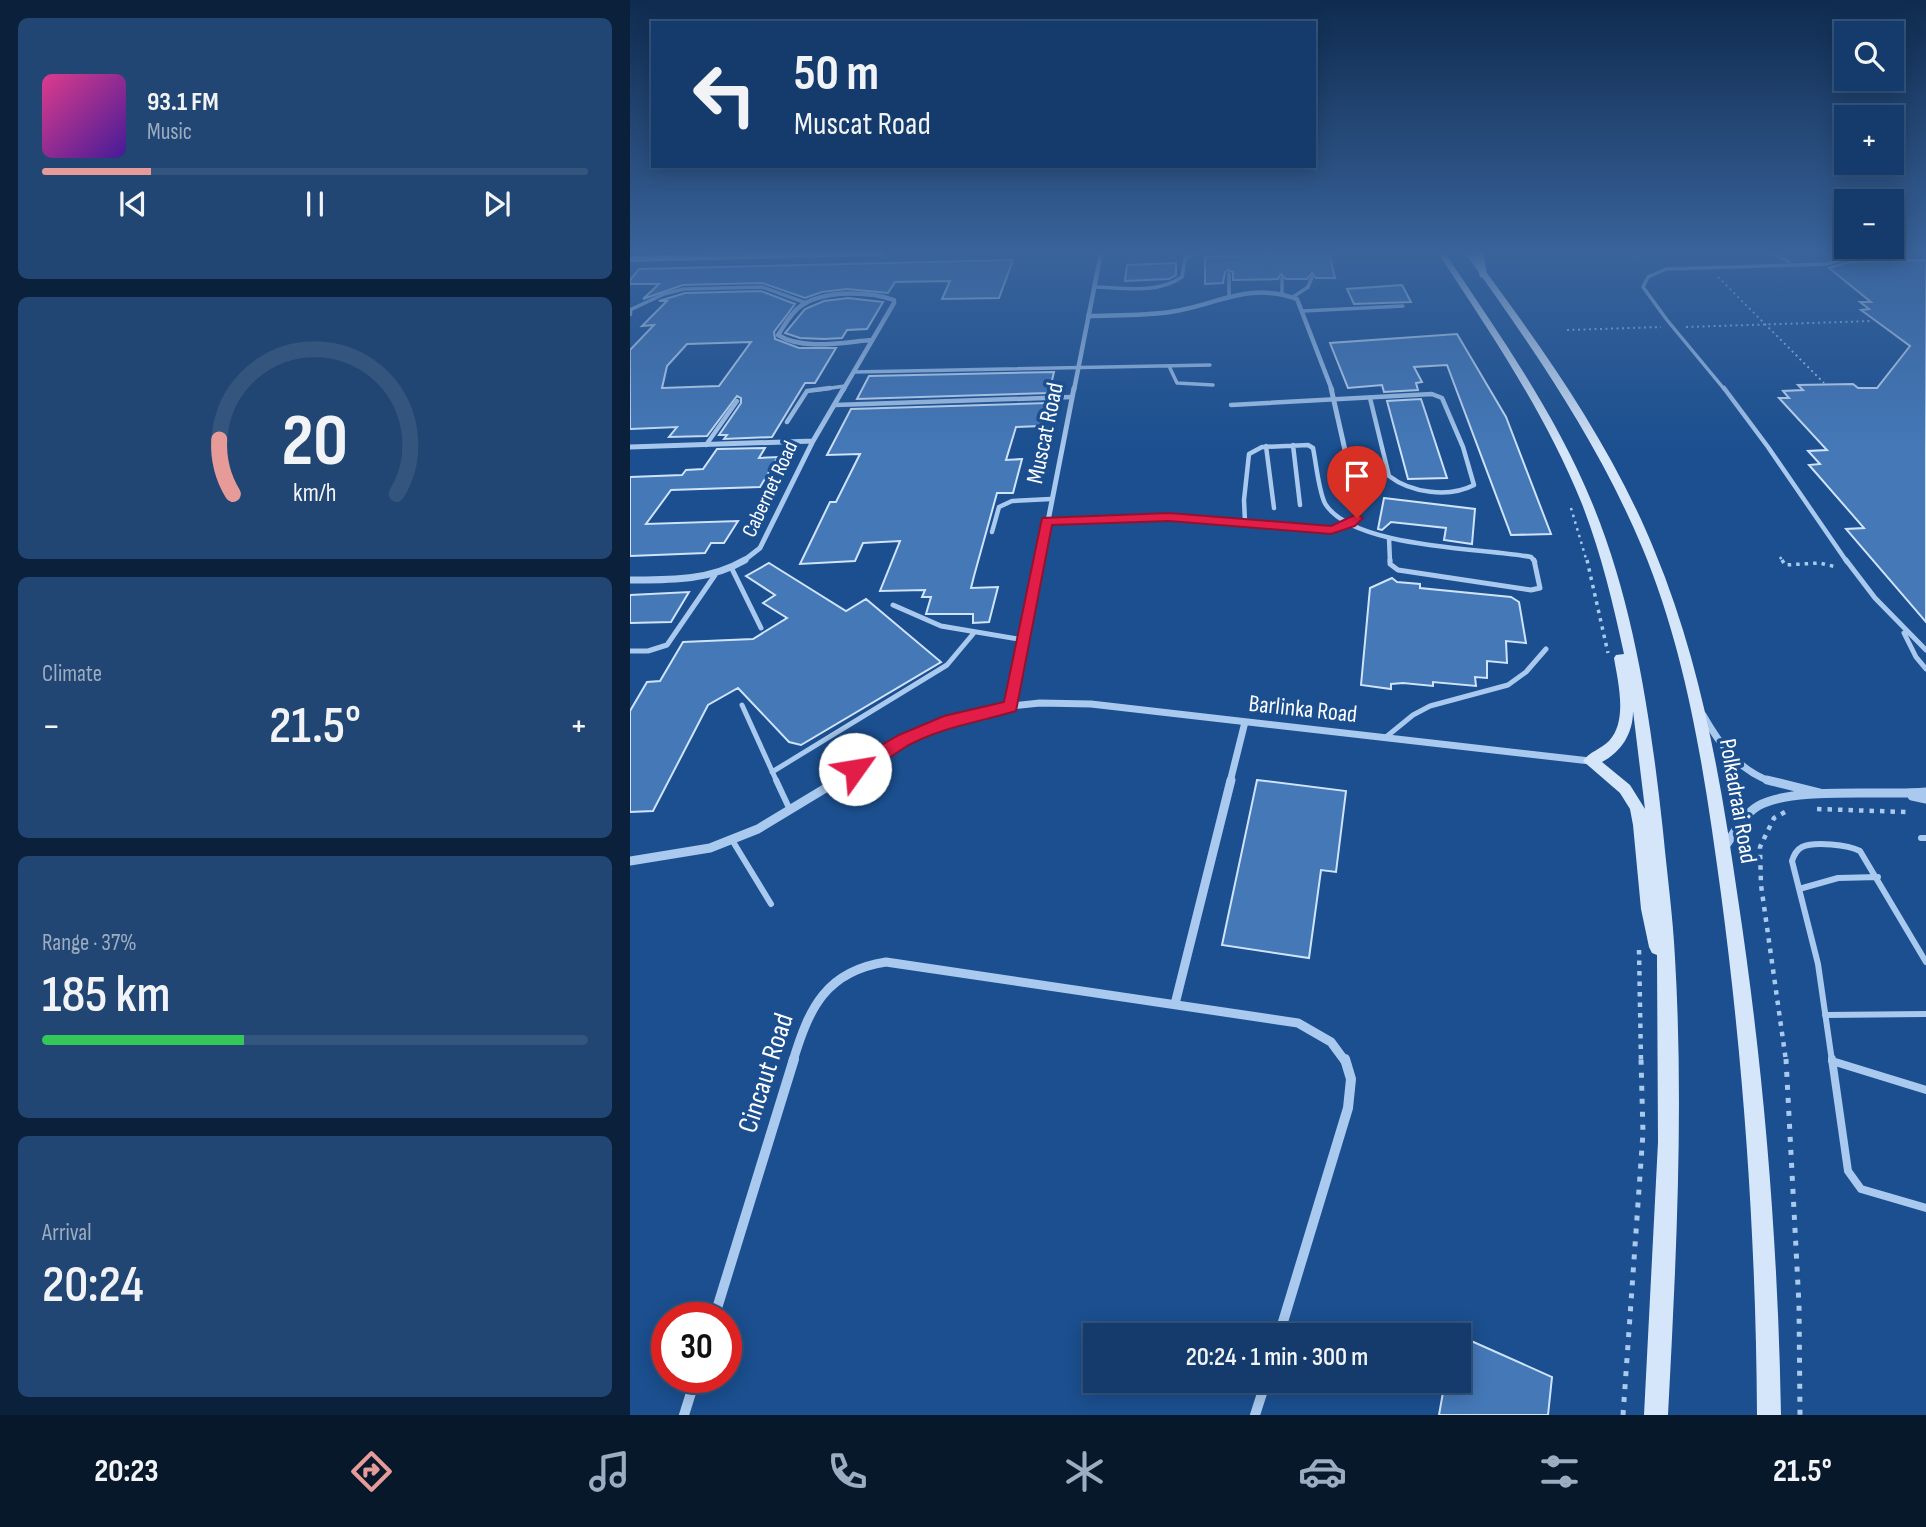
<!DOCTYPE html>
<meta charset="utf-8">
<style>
body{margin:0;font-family:"Sofia Sans Condensed",sans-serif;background:#214673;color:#f1f3f6;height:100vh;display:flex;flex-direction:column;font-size:26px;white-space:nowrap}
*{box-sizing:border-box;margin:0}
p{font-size:23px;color:#9dadc1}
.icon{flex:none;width:38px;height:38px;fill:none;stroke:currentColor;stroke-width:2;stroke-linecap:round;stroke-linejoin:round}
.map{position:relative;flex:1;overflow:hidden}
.panel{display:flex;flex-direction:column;gap:18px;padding:18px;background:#0b203b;width:630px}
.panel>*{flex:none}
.top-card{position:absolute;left:21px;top:21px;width:665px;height:147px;border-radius:0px;box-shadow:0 4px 18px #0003,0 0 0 2px #33557e;background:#143b6b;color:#f1f3f6;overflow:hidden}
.fabs{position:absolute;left:1204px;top:21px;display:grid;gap:14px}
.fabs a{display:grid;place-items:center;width:70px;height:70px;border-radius:0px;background:#143b6b;box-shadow:0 4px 18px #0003,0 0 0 2px #33557e;font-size:35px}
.speed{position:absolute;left:21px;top:1302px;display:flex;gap:14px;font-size:35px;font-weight:700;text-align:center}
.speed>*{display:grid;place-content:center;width:91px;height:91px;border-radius:50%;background:#143b6b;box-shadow:0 4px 18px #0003,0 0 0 2px #33557e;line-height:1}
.speed .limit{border:10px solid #d22;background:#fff;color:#111}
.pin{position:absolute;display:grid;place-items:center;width:60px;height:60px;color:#fff;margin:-72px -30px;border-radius:50% 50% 50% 0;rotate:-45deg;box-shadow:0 0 7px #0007}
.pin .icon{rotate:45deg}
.me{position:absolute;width:77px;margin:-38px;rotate:58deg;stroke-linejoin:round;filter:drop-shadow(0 0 5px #0008)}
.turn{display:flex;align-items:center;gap:24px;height:147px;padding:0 28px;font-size:32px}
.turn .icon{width:91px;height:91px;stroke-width:2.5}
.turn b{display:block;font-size:49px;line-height:60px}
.big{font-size:52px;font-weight:600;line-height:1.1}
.panel .card{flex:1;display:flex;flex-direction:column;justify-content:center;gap:10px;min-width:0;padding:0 24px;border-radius:10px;background:#214673}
.panel .dial{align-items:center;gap:0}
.dial svg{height:182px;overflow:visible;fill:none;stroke:#33557e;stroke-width:7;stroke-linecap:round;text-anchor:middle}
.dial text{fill:#f1f3f6;stroke:none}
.song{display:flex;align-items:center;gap:21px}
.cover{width:84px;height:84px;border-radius:10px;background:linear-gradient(135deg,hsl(330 70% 55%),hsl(260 70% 35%))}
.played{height:7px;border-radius:4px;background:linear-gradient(90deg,#e69b98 20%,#33557e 20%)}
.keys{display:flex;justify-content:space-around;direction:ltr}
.heat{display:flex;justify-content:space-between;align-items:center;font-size:38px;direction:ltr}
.charge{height:10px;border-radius:5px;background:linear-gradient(90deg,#34c759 37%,#33557e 0)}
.trip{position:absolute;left:453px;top:1323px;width:388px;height:70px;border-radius:0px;background:#143b6b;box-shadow:0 4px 18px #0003,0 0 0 2px #33557e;font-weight:600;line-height:70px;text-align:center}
.menu{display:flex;height:112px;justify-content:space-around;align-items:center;background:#08182b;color:#9dadc1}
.menu .icon{width:49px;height:49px}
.menu .current{color:#e69b98}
.menu b{font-size:32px;color:#f1f3f6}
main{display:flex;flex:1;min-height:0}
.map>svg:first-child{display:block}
</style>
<main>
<section class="panel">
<div class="card">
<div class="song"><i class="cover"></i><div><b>93.1 FM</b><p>Music</p></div></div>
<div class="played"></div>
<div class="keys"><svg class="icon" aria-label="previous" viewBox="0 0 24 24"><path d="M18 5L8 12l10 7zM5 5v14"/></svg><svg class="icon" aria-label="pause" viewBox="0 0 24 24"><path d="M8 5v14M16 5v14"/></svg><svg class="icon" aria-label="next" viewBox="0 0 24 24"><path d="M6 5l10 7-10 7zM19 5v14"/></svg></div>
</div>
<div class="card dial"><svg viewBox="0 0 100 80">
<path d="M14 69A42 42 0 1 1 86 69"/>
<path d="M14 69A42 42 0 0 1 8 45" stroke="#e69b98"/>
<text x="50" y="56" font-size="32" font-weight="700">20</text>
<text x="50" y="72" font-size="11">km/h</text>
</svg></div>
<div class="card"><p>Climate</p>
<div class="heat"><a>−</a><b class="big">21.5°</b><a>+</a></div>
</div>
<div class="card"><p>Range · 37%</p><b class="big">185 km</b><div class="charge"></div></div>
<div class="card"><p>Arrival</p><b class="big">20:24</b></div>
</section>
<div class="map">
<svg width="1296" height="1415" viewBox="0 0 1296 1415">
<rect width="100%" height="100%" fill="#1b4f8f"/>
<path fill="#4478b7" stroke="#cfe3fa" stroke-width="2" fill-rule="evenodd" d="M 699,253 L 705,278 L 686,278 L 682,273 L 677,279 L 656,279 L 651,274 L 648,279 L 603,280 L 603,272 L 598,270 L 595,272 L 593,283 L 575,284 L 575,257 Z
M 383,260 L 369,298 L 312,299 L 320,281 L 265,282 L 258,293 L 217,289 L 192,292 L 175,298 L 132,283 L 53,285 L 13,299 L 29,284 L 0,284 L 0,280 L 9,269 Z
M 1296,260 L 1296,622 L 1216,529 L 1234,528 L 1179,465 L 1190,464 L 1178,451 L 1197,450 L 1149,398 L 1159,398 L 1153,391 L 1173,390 L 1168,385 L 1223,384 L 1228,388 L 1247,388 L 1280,346 L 1231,310 L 1239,309 L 1230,302 L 1241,302 L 1199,268 L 1219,262 Z
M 546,263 L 546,275 L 539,279 L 495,281 L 497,265 Z
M 772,285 L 781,302 L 724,304 L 717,289 Z
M 131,291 L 165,304 L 144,332 L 145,339 L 169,348 L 206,348 L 185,383 L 175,383 L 142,437 L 94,439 L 97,435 L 89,435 L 111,403 L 111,398 L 107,396 L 77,436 L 39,437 L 47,427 L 0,429 L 0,350 L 24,325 L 12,326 L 37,301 L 29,301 L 55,293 ZM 121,342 L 89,386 L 32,388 L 37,366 L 57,344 Z
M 218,298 L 253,302 L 237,329 L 217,330 L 212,338 L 194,339 L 170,338 L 155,333 L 175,309 L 194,301 Z
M 827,334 L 876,417 L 921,534 L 881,535 L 817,365 L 784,367 L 792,382 L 786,383 L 788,390 L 754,392 L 752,385 L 718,388 L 700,343 Z
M 424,372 L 419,393 L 227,399 L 239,376 Z
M 791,399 L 796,414 L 817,478 L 778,479 L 757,401 Z
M 417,403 L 411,426 L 386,427 L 376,460 L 392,459 L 383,493 L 367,493 L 344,576 L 341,588 L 368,587 L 359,622 L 343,623 L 343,614 L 296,614 L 301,597 L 292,597 L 295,590 L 250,591 L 270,541 L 233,543 L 225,561 L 170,564 L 200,502 L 206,502 L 230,454 L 197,455 L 221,409 Z
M 135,448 L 129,458 L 148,457 L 130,487 L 41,490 L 16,524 L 108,521 L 94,543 L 81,543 L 75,553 L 0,556 L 0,477 L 52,475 L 56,470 L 73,469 L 87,449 Z
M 754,498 L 845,509 L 842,544 L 814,540 L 816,528 L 761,522 L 752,530 L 748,529 Z
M 139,563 L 216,611 L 236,599 L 311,662 L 171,745 L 159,742 L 108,688 L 78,705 L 23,811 L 0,812 L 0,711 L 17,682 L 30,681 L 53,642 L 123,639 L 157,618 L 133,603 L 145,595 L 116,576 Z
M 762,578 L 767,582 L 790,584 L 790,588 L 881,597 L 889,602 L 896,643 L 876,641 L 877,663 L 857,661 L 857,678 L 845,677 L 846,686 L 803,682 L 803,686 L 773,683 L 761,684 L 761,689 L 731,685 L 740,588 Z
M 59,592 L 41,622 L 0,623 L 0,595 Z
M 627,780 L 716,791 L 706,872 L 691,870 L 679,958 L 592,945 Z
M 830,1336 L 922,1377 L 918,1415 L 809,1415 L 815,1381 L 830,1381 Z"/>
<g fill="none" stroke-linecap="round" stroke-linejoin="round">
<path stroke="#a9c9ee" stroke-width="2" stroke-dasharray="2 3.5" stroke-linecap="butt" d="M 1003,258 L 1006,261
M 1088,277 L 1194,383
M 1056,327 L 1243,321
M 937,330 L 1031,327"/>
<path stroke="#a9c9ee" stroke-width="2.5" stroke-dasharray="2.5 4.5" stroke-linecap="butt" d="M 941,508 L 957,562
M 1150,557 L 1153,562"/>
<path stroke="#a9c9ee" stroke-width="3.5" stroke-dasharray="3.5 5" stroke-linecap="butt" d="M 957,560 L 978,653
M 1152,560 L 1155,565 L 1189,563 L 1207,567"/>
<path stroke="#a9c9ee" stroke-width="4.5" stroke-dasharray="4.5 6" stroke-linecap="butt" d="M 1187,809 L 1276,812
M 1155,812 L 1144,818 L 1130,847 L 1131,885 L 1156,1061
M 1009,950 L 1011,1061"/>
<path stroke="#a9c9ee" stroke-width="5" stroke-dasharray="5 8" stroke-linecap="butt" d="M 1156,1059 L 1169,1305 L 1170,1415
M 993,1415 L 1013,1133 L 1011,1059"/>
<path stroke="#a9c9ee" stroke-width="3.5" d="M 1143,253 L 1159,262
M 599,274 L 599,295
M 652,278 L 652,294
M 466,287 C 495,288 527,294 552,277 L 555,259 L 565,253
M 663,297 L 678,287 L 682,277
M 0,310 L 34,294 L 54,289 L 132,287 L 176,303
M 673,311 L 773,306
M 539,366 L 547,383 L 583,385
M 224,372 L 580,365
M 187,390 L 215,386
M 1095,390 L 1037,320 L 1013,287 L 1018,277 L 1036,269 L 1197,264 L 1234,253"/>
<path stroke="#a9c9ee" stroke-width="4.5" d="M 1094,388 L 1138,447 L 1217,562
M 205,405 L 442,397
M 601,405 L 802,394 L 812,398 L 833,447 L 844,485 C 819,498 781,493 759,476 L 740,398
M 157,422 L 177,391 L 200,388
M 76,445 L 107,401
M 663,445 L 670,505
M 636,446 L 644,508
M 615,522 L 614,500 L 619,454 L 632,447 L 678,445 L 683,448 C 686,462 689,495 696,505 C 725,548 852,548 901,557 L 905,562
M 362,532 L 369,507 L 382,501 L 421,499
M 759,538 L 760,562"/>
<path stroke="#a9c9ee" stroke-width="5" d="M 760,560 L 760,564 L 768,570 L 901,590 L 910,588 L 904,560
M 1216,560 L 1245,598 L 1296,650
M 102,569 L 131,628
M 263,605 L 311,626 L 394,640
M 1274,633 L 1286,657 L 1296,669
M 0,651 L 18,651 L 37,645 L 85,575
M 112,705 L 147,782
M 756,737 L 783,715 L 800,706 L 878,685 L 896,672 L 916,649
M 142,772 L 317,665 L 343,634"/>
<path stroke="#a9c9ee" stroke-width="6" d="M 146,780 L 160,810
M 1291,838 L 1296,838
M 102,840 L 141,904
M 1169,889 L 1208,878 L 1248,877
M 1195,1015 L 1296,1014
M 1202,1061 L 1188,964 L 1162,861 C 1164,855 1166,850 1172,847 C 1185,841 1218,845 1230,851 L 1296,962"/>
<path stroke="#a9c9ee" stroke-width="8" d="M 1202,1059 L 1218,1171 L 1231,1189 L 1296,1208
M 1202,1061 L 1296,1090"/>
<path stroke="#a9c9ee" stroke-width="4.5" d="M 0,311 L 0,314
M 458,316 C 485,315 513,316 540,312 C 585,306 618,281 667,299 L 702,390
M 213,390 L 264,303 L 264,300 C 239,291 196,290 172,305 C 161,312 155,325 148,335 C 173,351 214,342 242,340
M 444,390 L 471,253"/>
<path stroke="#a9c9ee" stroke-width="5" d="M 183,441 L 214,388
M 0,447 L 183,441 L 130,548 L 112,562
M 417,521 L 539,517 L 701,530 L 720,524 L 729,512 L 701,388
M 410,562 L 444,388"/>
<path stroke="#a9c9ee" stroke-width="7" d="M 0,580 C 40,580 79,581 115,560
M 381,706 L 410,703 L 461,704 L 960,761
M 1073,715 C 1090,745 1108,770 1142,782
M 206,782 L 275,740 L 320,720 L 381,706 L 410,560
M 600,782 L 615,722"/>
<path stroke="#a9c9ee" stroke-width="9" d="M 1137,780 L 1190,793
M 1282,796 L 1296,799
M 1094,848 C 1104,834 1113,815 1128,806 C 1163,786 1253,796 1296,792
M 0,861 L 80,848 L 128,829 L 209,780
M 545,1004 L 601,780
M 163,1061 C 179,1008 196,971 256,962 L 668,1023 L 701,1042 L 715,1061"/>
<path stroke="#a9c9ee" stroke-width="10" d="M 84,1318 L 164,1059
M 649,1335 L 718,1108 L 721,1079 L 715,1059
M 54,1415 L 66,1377
M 625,1415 L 636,1381"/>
<path fill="#d6e6fa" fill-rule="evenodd" d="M 808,253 L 815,253 C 869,334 926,414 963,505 C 1005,608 1021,721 1033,831 C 1037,874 1043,916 1045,958 C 1054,1111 1046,1263 1038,1415 L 1014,1415 L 1028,1142 L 1027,955 L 1022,953 L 1019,947 L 1011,909 L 1003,825 L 1000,809 L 990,793 L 953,761 C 959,752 971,749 979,741 C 998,721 988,682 984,658 L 986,655 L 994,654 C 983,603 971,553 952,504 C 916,414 861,334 808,253 ZM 1003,711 L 1015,809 L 1000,785 L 972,762 C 991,752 1003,734 1003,711 Z
M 835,253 L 842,253 C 912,347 981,443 1025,552 C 1071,663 1091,781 1108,899 C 1134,1070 1148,1242 1151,1415 L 1127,1415 C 1126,1240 1114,1067 1091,894 C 1075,777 1058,657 1012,547 C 967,440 902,347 835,253 Z"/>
<path fill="#f0f6ff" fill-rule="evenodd" d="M 124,253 L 256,253 L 252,256 L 0,262 L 0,256 Z
M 844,253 L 853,253 L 858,279 L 850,277 Z"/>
</g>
<linearGradient id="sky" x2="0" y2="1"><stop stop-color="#0f2b4f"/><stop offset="0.56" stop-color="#39639b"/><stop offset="1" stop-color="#39639b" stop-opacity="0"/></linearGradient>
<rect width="1296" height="451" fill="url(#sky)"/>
<path fill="#e11d48" stroke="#92132f" stroke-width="2" d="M 539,513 L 701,526 L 727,514 L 733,518 L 725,526 L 701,534 L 539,521 L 422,525 L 386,711 C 349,722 312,727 277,746 C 264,754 233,778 219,774 L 217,769 L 219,764 L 269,735 L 314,716 L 374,702 L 412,518 Z"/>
<g text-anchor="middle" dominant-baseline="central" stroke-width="7" stroke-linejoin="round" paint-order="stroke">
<g font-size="21" fill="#fff" stroke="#1b4f8f">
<text transform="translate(140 489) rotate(-65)">Cabernet Road</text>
</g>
<g font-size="24" fill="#fff" stroke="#1b4f8f">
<text transform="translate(415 433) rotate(-78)">Muscat Road</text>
<text transform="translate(673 709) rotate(6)">Barlinka Road</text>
<text transform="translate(1108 801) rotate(80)">Polkadraai Road</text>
</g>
<g font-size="28" fill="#fff" stroke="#1b4f8f">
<text transform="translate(136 1073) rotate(-72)">Cincaut Road</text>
</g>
</g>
</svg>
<div class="fabs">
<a><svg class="icon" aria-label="search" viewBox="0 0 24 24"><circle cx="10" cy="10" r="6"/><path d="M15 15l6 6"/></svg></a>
<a>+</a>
<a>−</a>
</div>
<div class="speed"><div class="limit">30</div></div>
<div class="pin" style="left:727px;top:518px;background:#d93025"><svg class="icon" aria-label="arrive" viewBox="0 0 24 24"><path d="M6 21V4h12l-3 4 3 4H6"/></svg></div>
<svg class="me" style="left:225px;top:769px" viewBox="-20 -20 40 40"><circle r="19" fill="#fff"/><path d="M0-13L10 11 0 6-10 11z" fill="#e11d48"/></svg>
<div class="trip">20:24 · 1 min · 300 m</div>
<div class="top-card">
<div class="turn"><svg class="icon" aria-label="left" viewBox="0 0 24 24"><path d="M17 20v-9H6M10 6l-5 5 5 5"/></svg><div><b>50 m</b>Muscat Road</div></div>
</div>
</div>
</main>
<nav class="menu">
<b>20:23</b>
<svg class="icon current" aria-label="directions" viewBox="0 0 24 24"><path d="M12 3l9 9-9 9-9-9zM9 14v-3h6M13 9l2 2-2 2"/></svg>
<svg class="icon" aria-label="music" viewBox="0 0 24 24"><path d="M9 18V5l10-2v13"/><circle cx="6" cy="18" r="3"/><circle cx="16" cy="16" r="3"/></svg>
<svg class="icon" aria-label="phone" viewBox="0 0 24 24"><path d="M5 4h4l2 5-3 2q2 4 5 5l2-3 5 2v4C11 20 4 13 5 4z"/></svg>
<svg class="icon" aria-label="climate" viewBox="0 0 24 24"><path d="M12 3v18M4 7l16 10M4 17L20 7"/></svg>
<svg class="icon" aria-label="car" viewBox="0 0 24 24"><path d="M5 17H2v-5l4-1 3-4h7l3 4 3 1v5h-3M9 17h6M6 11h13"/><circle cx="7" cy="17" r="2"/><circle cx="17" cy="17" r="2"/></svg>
<svg class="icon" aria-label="filters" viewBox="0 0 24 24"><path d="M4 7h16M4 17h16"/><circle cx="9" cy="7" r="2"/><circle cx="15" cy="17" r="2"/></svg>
<b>21.5°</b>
</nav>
